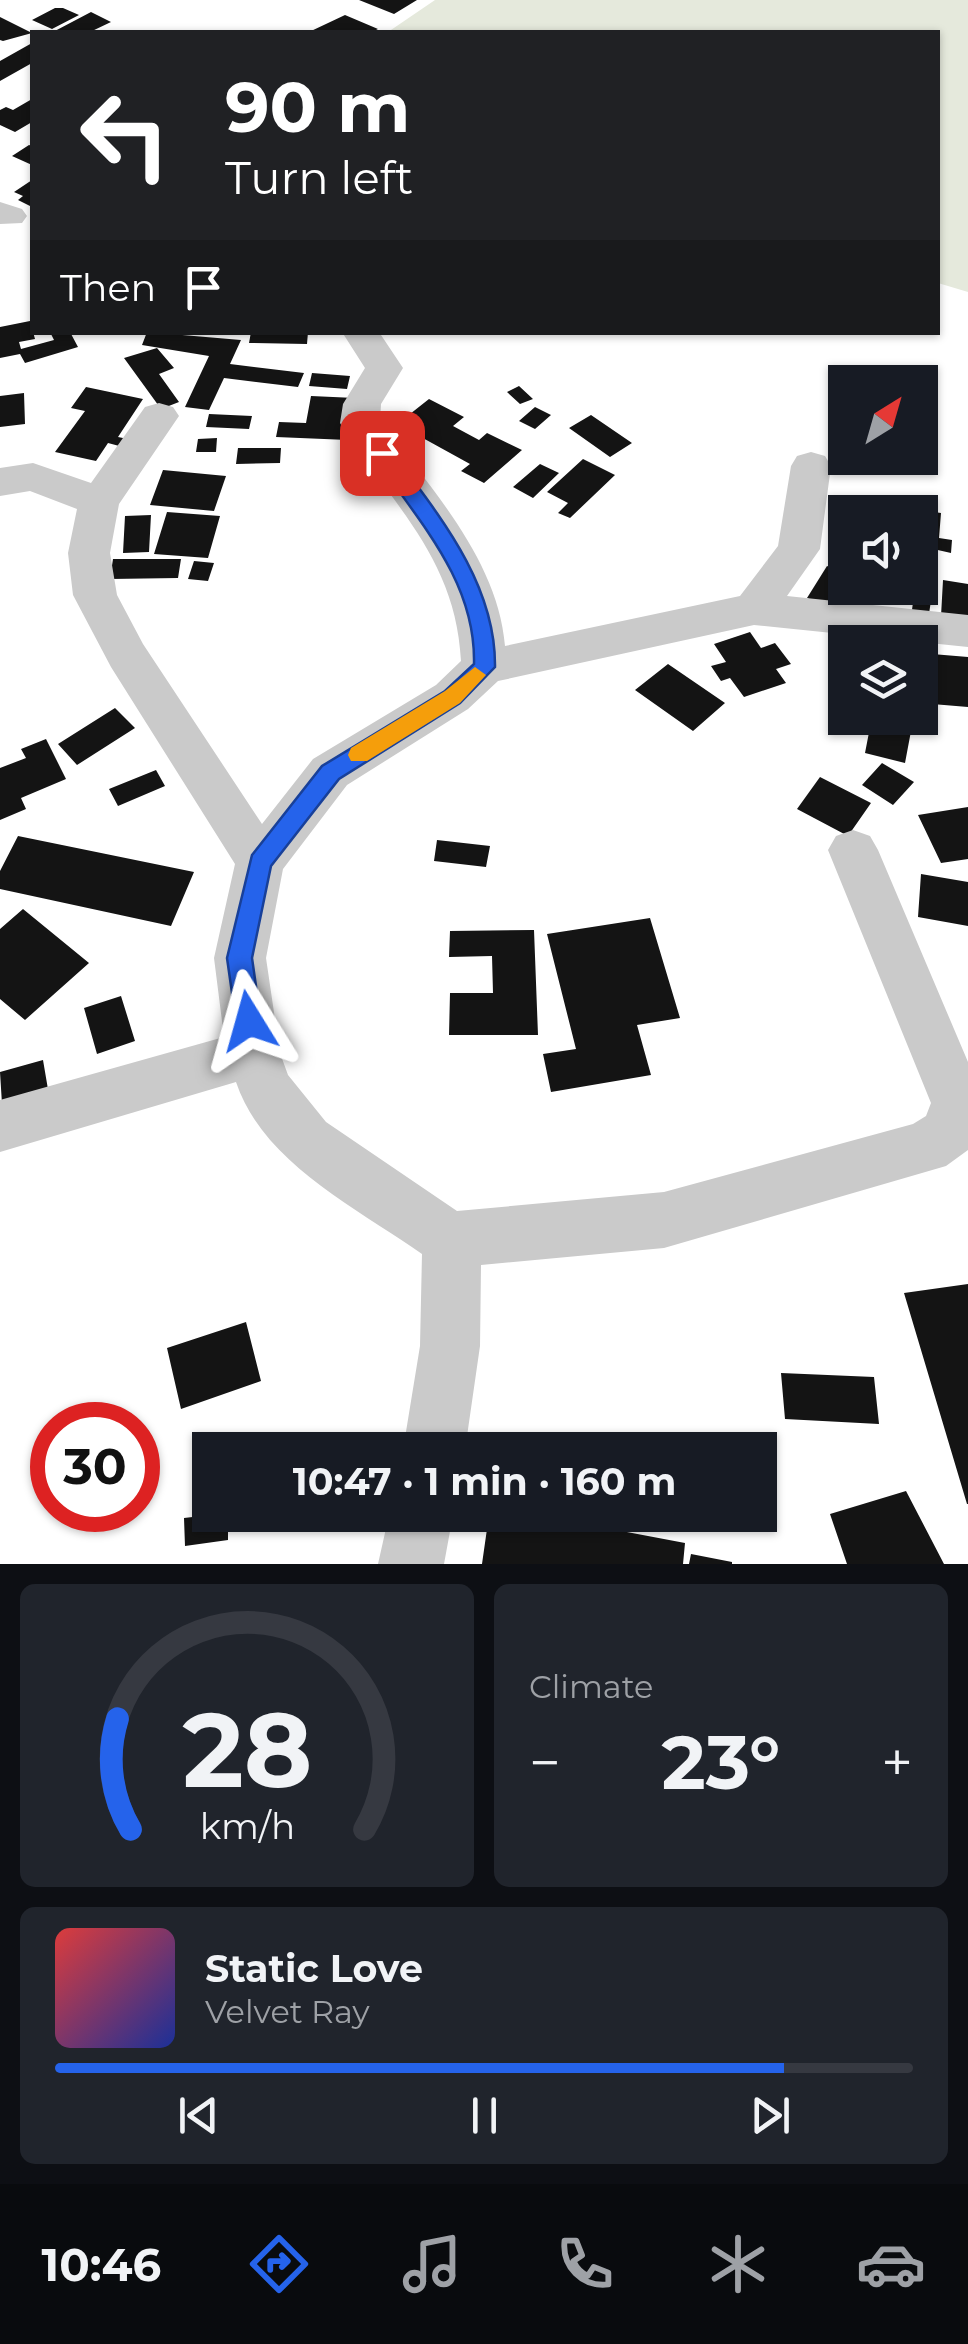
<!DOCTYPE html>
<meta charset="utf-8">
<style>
body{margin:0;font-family:Montserrat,sans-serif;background:#20242c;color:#f1f3f6;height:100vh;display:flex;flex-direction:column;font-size:38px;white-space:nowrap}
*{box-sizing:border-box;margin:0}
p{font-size:32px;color:#9ea1a6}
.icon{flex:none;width:55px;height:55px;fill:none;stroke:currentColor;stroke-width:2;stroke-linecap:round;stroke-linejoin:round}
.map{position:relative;height:1564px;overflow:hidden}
.panel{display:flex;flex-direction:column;gap:20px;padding:20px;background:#0d0f14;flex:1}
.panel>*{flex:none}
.top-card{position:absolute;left:30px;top:30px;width:910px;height:305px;border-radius:0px;box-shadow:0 2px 8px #0004;background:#202124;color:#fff;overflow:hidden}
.needle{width:65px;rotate:37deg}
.buttons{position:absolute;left:828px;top:365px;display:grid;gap:20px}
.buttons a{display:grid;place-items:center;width:110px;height:110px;border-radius:0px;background:#171b24;box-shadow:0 2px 8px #0004;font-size:50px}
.speed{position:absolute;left:30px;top:1402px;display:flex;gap:20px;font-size:50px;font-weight:700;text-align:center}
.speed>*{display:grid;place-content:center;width:130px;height:130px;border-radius:50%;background:#171b24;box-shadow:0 2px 8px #0004;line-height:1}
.speed .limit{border:15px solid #d22;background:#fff;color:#111}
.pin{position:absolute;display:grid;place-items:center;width:85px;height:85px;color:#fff;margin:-42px;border-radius:20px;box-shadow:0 5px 15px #0006}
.me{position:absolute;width:110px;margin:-55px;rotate:352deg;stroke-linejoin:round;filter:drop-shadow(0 0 8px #0008)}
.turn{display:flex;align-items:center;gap:35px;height:210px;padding:0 30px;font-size:45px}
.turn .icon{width:130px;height:130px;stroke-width:2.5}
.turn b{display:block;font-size:70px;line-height:85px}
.then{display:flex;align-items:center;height:95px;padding:0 30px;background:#0003;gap:20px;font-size:38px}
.big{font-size:75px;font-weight:700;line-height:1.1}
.panel .card{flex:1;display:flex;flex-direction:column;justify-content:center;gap:15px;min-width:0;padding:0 35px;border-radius:15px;background:#20242c}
.panel .dial{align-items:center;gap:0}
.dial svg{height:260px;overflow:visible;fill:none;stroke:#363941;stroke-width:7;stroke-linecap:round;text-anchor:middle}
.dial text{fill:#f1f3f6;stroke:none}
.song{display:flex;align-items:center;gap:30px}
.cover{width:120px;height:120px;border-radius:15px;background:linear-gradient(135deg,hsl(0 70% 55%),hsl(230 70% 35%))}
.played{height:10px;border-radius:5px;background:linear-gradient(90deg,#2563eb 85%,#363941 85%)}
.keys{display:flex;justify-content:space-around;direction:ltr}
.heat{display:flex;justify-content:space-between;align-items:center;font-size:55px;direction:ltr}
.panel .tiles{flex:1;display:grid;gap:20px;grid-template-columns:1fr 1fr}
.card:last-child{grid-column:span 2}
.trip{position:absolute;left:192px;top:1432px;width:585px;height:100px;border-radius:0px;background:#171b24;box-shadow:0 2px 8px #0004;font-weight:700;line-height:100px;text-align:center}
.menu{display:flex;height:160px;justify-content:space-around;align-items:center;background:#090b0e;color:#9ea1a6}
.menu .icon{width:70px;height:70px}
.menu .on{color:#2563eb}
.menu b{font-size:45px;color:#f1f3f6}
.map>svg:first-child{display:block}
</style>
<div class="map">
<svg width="968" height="1564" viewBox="0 0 968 1564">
<rect width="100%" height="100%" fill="#fff"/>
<path fill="#e5e9dc" d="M 435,0 L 968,0 L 968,292 L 938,283 L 938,32 L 388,32 Z"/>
<path fill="#141414" d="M 359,0 L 417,0 L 394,14 Z
M 55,8 L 63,8 L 79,15 L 52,29 L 32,20 Z
M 91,12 L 111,22 L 90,32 L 53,32 Z
M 345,15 L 378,29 L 372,32 L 309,32 Z
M 0,17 L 32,33 L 3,41 L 0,40 Z
M 32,43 L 32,63 L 0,81 L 0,61 Z
M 32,99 L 32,122 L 15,132 L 0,125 L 0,110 L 6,107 L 13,110 Z
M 29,145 L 32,146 L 32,165 L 12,156 Z
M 32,180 L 32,207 L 18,200 L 23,196 L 14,192 Z
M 30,321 L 35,339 L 19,342 L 21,349 L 54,340 L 50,332 L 70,332 L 78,347 L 25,363 L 20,354 L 0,358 L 0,327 Z
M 147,332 L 241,340 L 230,364 L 304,373 L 298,387 L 224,378 L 209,410 L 185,407 L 209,356 L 142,345 Z
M 251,332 L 308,332 L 307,344 L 249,343 Z
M 157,348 L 174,368 L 159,374 L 179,402 L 161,409 L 124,358 Z
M 312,373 L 350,376 L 347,389 L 309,386 Z
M 519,386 L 533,399 L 520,404 L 507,392 Z
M 86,387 L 143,399 L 118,437 L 128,439 L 123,447 L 108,443 L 96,461 L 55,452 L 85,411 L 71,408 Z
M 24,393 L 25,424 L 0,427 L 0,396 Z
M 311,396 L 355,398 L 348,440 L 276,437 L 279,422 L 306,423 Z
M 429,399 L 464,417 L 453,426 L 479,440 L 487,433 L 522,450 L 484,483 L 461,471 L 470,464 L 421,437 L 415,442 L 391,429 Z
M 535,407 L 551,415 L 535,429 L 519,421 Z
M 209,414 L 252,416 L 249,429 L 206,427 Z
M 591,415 L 632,443 L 610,457 L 569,428 Z
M 217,438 L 216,452 L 196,452 L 198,439 Z
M 238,448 L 281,448 L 280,463 L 236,464 Z
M 583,459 L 615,475 L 570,518 L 558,513 L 568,503 L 547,492 Z
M 540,464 L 559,473 L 533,498 L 513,487 Z
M 163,470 L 226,476 L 214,511 L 150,505 Z
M 852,500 L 941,513 L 939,538 L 952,540 L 951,553 L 920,546 L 920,512 L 851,512 Z
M 167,512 L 220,516 L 208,558 L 154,554 Z
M 151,515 L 149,552 L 123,553 L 125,516 Z
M 113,559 L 181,559 L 178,578 L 110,579 Z
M 194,561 L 214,563 L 208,581 L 188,579 Z
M 827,566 L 845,573 L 845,588 L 857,588 L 848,602 L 832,596 L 826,606 L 807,598 Z
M 920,572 L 935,575 L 928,620 L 911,617 L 915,588 L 920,588 Z
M 943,580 L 968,584 L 968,620 L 941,616 Z
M 750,632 L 761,648 L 775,643 L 791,664 L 776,669 L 786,683 L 744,697 L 730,678 L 721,681 L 711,666 L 726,662 L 714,644 Z
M 920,653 L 968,657 L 968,707 L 920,703 Z
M 668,664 L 725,703 L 693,731 L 635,690 Z
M 115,708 L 135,728 L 77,765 L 58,744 Z
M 871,722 L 911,731 L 905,763 L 865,753 Z
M 46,739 L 66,779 L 21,798 L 26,809 L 0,820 L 0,768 L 26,758 L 21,749 Z
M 882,763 L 914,782 L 893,805 L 862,785 Z
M 156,770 L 165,786 L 118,806 L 109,789 Z
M 820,777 L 871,803 L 848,836 L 797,809 Z
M 968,807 L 968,859 L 941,863 L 918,815 Z
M 18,836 L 194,872 L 171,926 L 0,889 L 0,871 Z
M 437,840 L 490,846 L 486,867 L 434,861 Z
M 921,874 L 968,882 L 968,926 L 918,917 Z
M 23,909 L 89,963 L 25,1020 L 0,999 L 0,929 Z
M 650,918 L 680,1018 L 637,1025 L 651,1075 L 551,1092 L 543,1054 L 576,1049 L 547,934 Z
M 534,930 L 538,1035 L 449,1035 L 450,993 L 493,993 L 492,956 L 449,957 L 450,931 Z
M 121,996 L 135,1041 L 97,1054 L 84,1008 Z
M 43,1060 L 51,1107 L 3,1120 L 0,1072 Z
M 968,1284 L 968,1504 L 967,1504 L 904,1293 Z
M 246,1322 L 261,1381 L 181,1409 L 167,1348 Z
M 781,1373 L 874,1377 L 879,1424 L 785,1419 Z
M 906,1491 L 944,1564 L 847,1564 L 830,1514 Z
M 210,1515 L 228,1515 L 228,1540 L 185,1546 L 184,1518 Z
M 489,1515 L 537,1515 L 685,1543 L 683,1564 L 482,1564 Z
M 691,1554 L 732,1562 L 732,1564 L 689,1564 Z"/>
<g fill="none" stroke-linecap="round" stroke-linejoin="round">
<path fill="#cacaca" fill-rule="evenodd" d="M 0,202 L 22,209 L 27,216 L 22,223 L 0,224 Z
M 342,332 L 379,332 L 403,368 L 381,404 L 380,421 C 430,487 498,560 505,646 L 740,596 L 778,546 L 791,466 L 797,456 L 811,452 L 825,456 L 831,466 L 820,549 L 787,596 L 968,615 L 968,647 L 754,625 L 498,681 L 468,709 L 347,785 L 283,869 L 266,958 L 280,1053 L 288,1075 L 326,1122 L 457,1211 L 664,1192 L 913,1124 L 926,1116 L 931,1103 L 828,850 L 836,836 L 853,830 L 870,836 L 878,850 L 968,1062 L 968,1150 L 946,1166 L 664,1248 L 481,1265 L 480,1346 L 465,1450 L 403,1450 L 420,1346 L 422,1254 C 357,1208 263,1163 236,1082 L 0,1152 L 0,1100 L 224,1037 L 214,958 L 235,864 L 111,667 L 73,595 L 68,553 L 77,509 L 30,491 L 0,496 L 0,468 L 33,463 L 91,483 L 145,407 L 159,403 L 173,407 L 179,416 L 119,504 L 110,553 L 117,595 L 143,644 L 262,824 L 313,759 L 436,685 L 461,661 C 456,558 392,505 340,423 L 343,404 L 365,368 Z
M 389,1515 L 453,1515 L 444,1564 L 378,1564 Z"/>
</g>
<path fill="#2563eb" stroke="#184099" stroke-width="2.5" d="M 382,447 L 389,448 C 437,513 496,582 495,667 L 460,703 L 339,779 L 271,866 L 252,958 L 261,1021 L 258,1029 L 249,1032 L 240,1029 L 236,1021 L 227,958 L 252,855 L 322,766 L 445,691 L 474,664 C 476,579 416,519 372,453 Z"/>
<path fill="#f59e0b" d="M 475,667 L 486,675 L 460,703 L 367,761 L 351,761 L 348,755 L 351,748 L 445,691 Z"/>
</svg>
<div class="buttons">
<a><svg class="needle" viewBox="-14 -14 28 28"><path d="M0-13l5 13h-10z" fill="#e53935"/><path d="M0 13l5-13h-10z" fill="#9ea1a6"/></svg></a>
<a><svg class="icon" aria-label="sound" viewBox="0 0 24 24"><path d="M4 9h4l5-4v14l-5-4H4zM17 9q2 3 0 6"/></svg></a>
<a><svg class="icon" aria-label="layers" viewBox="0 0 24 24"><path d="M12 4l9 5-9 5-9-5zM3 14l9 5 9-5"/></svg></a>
</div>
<div class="speed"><div class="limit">30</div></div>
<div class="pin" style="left:382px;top:453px;background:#d93025"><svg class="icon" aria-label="arrive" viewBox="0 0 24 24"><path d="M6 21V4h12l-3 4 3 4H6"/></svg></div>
<svg class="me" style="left:249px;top:1021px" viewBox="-20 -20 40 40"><path d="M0-17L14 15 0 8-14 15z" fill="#2563eb" stroke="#fff" stroke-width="4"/></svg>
<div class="trip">10:47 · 1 min · 160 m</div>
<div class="top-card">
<div class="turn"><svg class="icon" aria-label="left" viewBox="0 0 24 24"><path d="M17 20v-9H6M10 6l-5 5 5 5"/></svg><div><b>90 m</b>Turn left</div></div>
<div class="then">Then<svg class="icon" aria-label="arrive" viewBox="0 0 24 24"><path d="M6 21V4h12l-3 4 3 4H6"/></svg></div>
</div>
</div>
<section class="panel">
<div class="tiles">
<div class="card dial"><svg viewBox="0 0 100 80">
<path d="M14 69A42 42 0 1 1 86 69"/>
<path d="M14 69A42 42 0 0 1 10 35" stroke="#2563eb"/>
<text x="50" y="56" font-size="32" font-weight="700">28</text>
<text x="50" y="72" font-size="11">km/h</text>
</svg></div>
<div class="card"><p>Climate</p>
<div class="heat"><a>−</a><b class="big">23°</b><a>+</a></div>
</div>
<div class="card">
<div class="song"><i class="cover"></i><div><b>Static Love</b><p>Velvet Ray</p></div></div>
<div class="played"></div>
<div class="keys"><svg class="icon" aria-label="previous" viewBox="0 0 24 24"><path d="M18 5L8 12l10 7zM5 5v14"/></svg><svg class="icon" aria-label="pause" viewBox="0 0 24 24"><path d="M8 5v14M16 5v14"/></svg><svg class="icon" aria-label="next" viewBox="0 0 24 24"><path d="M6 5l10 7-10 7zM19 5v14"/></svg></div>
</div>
</div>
</section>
<nav class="menu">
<b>10:46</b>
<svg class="icon on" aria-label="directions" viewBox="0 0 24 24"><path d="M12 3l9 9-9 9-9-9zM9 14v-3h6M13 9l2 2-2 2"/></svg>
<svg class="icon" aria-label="music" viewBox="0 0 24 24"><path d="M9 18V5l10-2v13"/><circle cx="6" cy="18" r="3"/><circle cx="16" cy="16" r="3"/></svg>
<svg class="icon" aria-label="phone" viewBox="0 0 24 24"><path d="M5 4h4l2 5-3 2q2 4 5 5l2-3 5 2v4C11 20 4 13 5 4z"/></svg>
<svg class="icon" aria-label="climate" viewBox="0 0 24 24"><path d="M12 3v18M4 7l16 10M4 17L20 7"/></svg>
<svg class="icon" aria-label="car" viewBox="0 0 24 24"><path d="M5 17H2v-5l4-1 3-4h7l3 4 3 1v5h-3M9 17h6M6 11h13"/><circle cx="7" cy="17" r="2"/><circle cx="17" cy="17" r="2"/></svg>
</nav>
